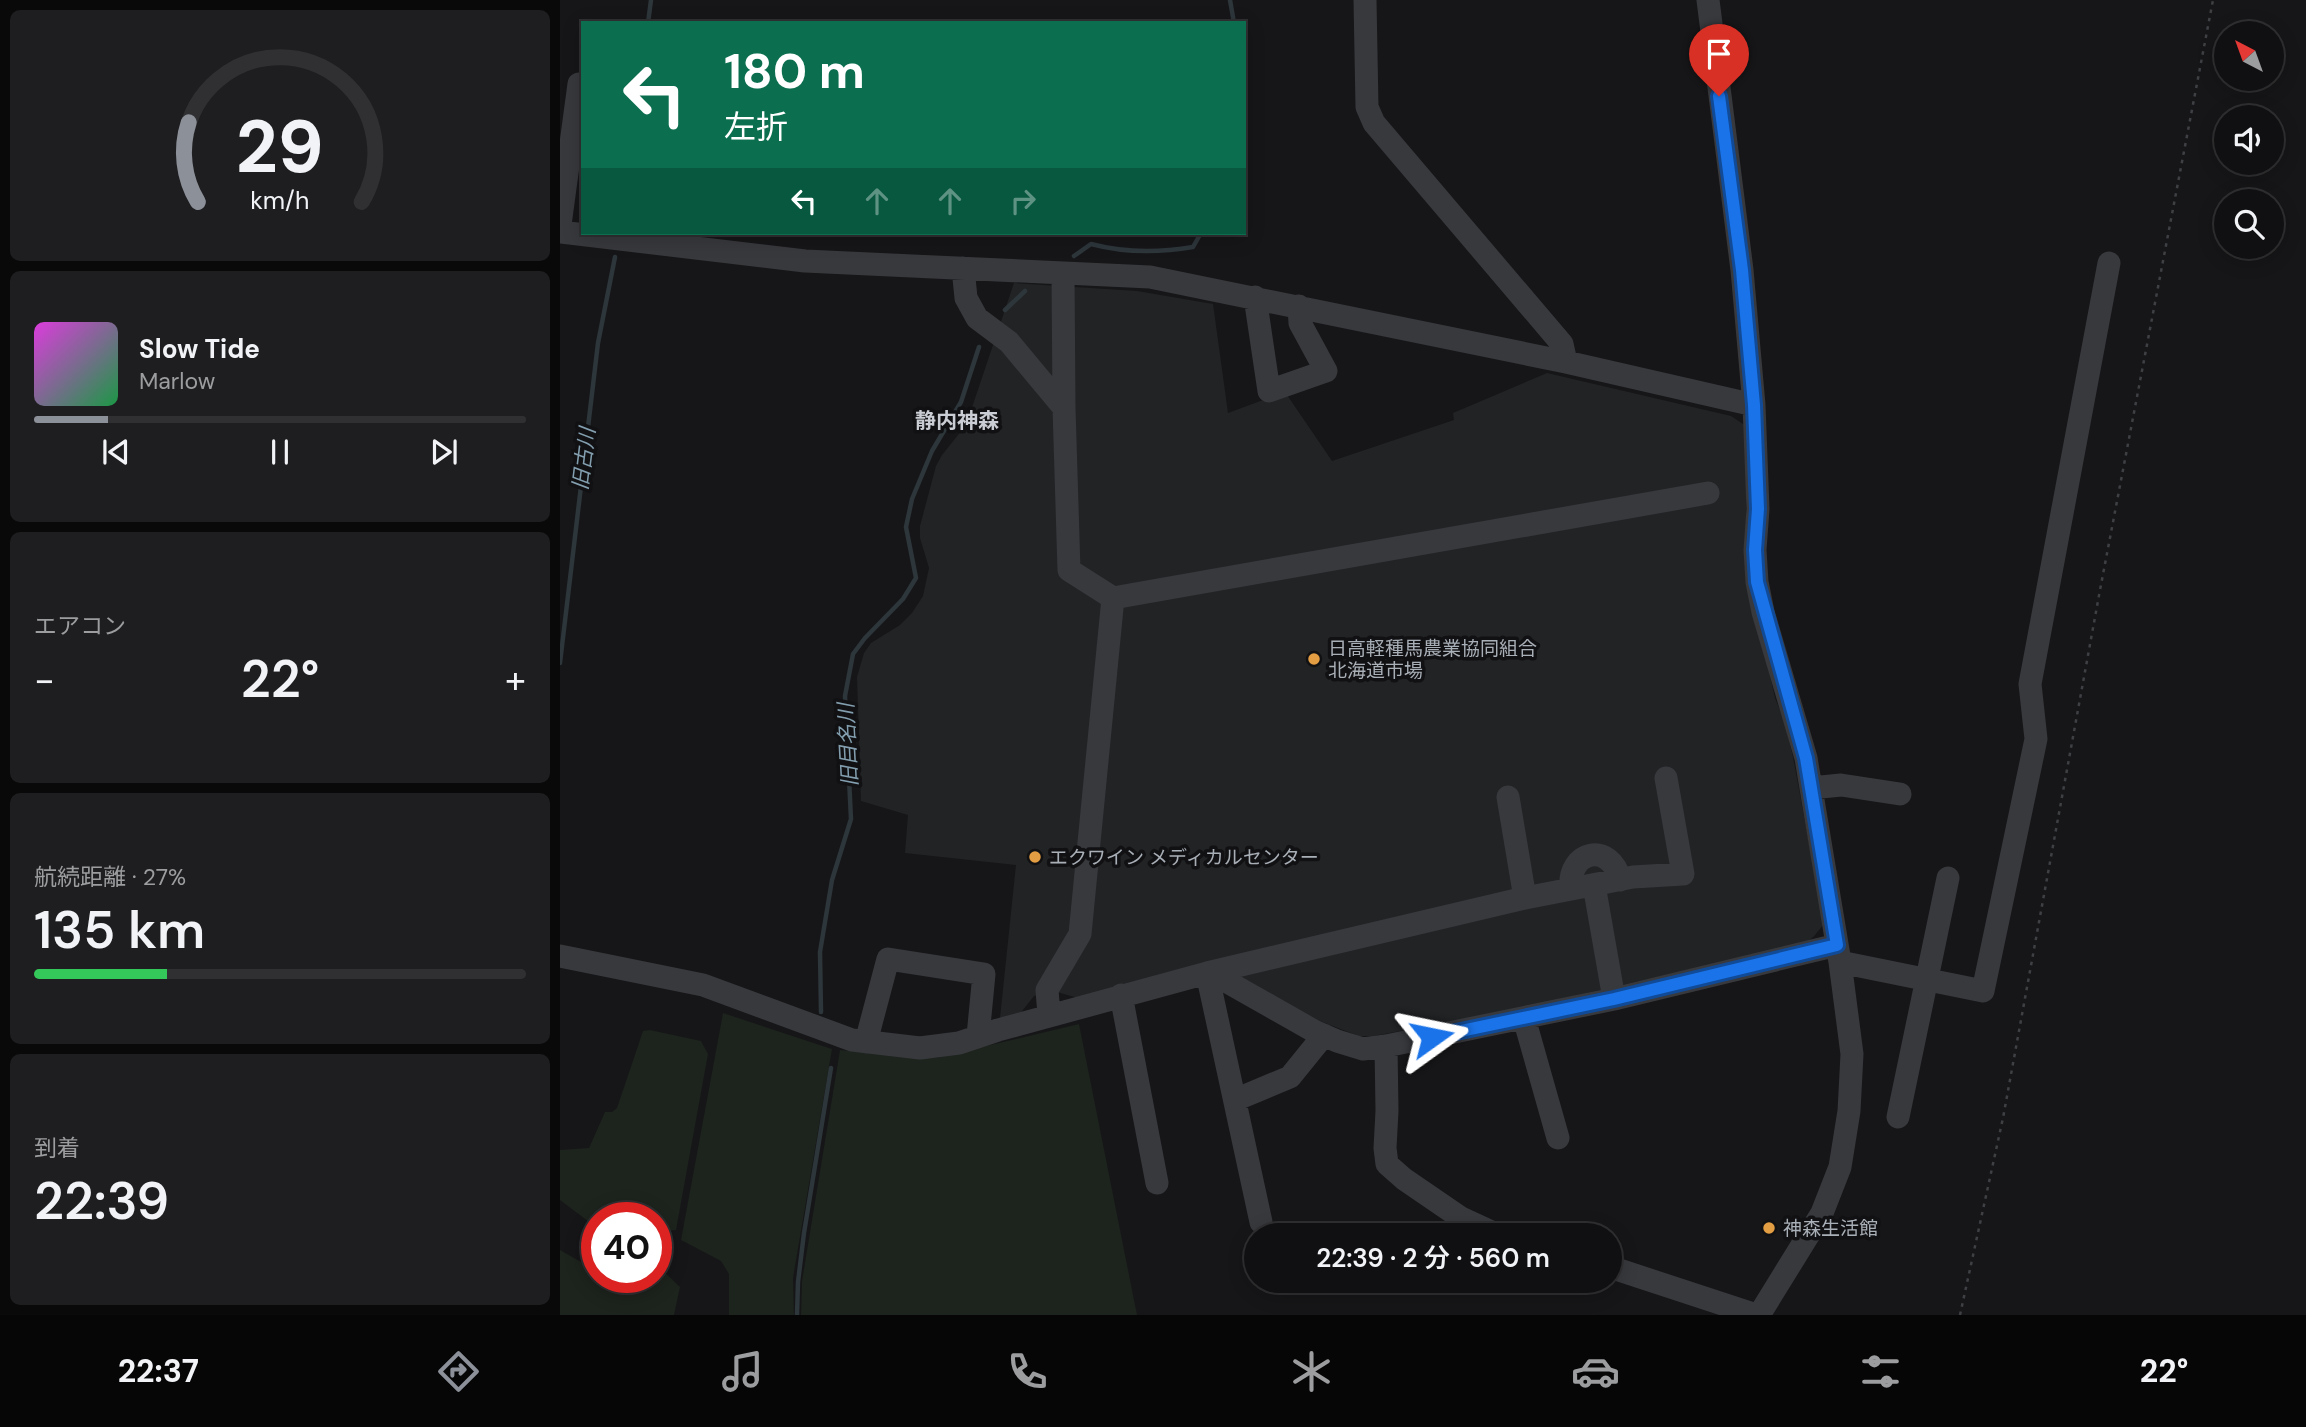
<!DOCTYPE html>
<html lang="ja">
<meta charset="utf-8">
<style>
body{margin:0;font-family:"DM Sans","Noto Sans JP",sans-serif;background:#1e1e20;color:#f1f3f6;height:100vh;display:flex;flex-direction:column;font-size:26px;white-space:nowrap}
*{box-sizing:border-box;margin:0}
p{font-size:23px;color:#9c9d9f}
.icon{flex:none;width:38px;height:38px;fill:none;stroke:currentColor;stroke-width:2;stroke-linecap:round;stroke-linejoin:round}
.map{position:relative;flex:1;overflow:hidden}
.panel{display:flex;flex-direction:column;gap:10px;padding:10px;background:#09090a;width:560px}
.panel>*{flex:none}
.guide{position:absolute;left:21px;top:21px;width:665px;height:214px;border-radius:0px;box-shadow:0 4px 18px #0003,0 0 0 2px #303032;background:#0b6e4f;color:#fff;overflow:hidden}
.needle{width:46px;rotate:319deg}
.tools{position:absolute;left:1654px;top:21px;display:grid;gap:14px}
.tools a{display:grid;place-items:center;width:70px;height:70px;border-radius:50%;background:#101012;box-shadow:0 4px 18px #0003,0 0 0 2px #303032;font-size:35px}
.speed{position:absolute;left:21px;top:1202px;display:flex;gap:14px;font-size:35px;font-weight:700;text-align:center}
.speed>*{display:grid;place-content:center;width:91px;height:91px;border-radius:50%;background:#101012;box-shadow:0 4px 18px #0003,0 0 0 2px #303032;line-height:1}
.speed .limit{border:10px solid #d22;background:#fff;color:#111}
.pin{position:absolute;display:grid;place-items:center;width:60px;height:60px;color:#fff;margin:-72px -30px;border-radius:50% 50% 50% 0;rotate:-45deg;box-shadow:0 0 7px #0007}
.pin .icon{rotate:45deg}
.me{position:absolute;width:77px;margin:-38px;rotate:78deg;stroke-linejoin:round;filter:drop-shadow(0 0 5px #0008)}
.turn{display:flex;align-items:center;gap:24px;height:147px;padding:0 28px;font-size:32px}
.turn .icon{width:91px;height:91px;stroke-width:2.5}
.turn b{display:block;font-size:49px;line-height:60px}
.lanes{display:flex;align-items:center;height:66px;padding:0 28px;background:#0003;justify-content:center;gap:35px;direction:ltr}
.lanes .off{opacity:.35}
.big{font-size:52px;font-weight:600;line-height:1.1}
.panel .card{flex:1;display:flex;flex-direction:column;justify-content:center;gap:10px;min-width:0;padding:0 24px;border-radius:10px;background:#1e1e20}
.panel .dial{align-items:center;gap:0}
.dial svg{height:182px;overflow:visible;fill:none;stroke:#303032;stroke-width:7;stroke-linecap:round;text-anchor:middle}
.dial text{fill:#f1f3f6;stroke:none}
.song{display:flex;align-items:center;gap:21px}
.cover{width:84px;height:84px;border-radius:10px;background:linear-gradient(135deg,hsl(300 70% 55%),hsl(140 70% 35%))}
.played{height:7px;border-radius:4px;background:linear-gradient(90deg,#8c9099 15%,#303032 15%)}
.keys{display:flex;justify-content:space-around;direction:ltr}
.heat{display:flex;justify-content:space-between;align-items:center;font-size:38px;direction:ltr}
.charge{height:10px;border-radius:5px;background:linear-gradient(90deg,#34c759 27%,#303032 0)}
.trip{position:absolute;left:684px;top:1223px;width:378px;height:70px;border-radius:35px;background:#101012;box-shadow:0 4px 18px #0003,0 0 0 2px #303032;font-weight:600;line-height:70px;text-align:center}
.dock{display:flex;height:112px;justify-content:space-around;align-items:center;background:#060607;color:#9c9d9f}
.dock .icon{width:49px;height:49px}
.dock .on{color:#8c9099}
.dock b{font-size:32px;color:#f1f3f6}
main{display:flex;flex:1;min-height:0}
.map>svg:first-child{display:block}
</style>
<main>
<section class="panel">
<div class="card dial"><svg viewBox="0 0 100 80">
<path d="M14 69A42 42 0 1 1 86 69"/>
<path d="M14 69A42 42 0 0 1 10 34" stroke="#8c9099"/>
<text x="50" y="56" font-size="32" font-weight="700">29</text>
<text x="50" y="72" font-size="11">km/h</text>
</svg></div>
<div class="card">
<div class="song"><i class="cover"></i><div><b>Slow Tide</b><p>Marlow</p></div></div>
<div class="played"></div>
<div class="keys"><svg class="icon" aria-label="previous" viewBox="0 0 24 24"><path d="M18 5L8 12l10 7zM5 5v14"/></svg><svg class="icon" aria-label="pause" viewBox="0 0 24 24"><path d="M8 5v14M16 5v14"/></svg><svg class="icon" aria-label="next" viewBox="0 0 24 24"><path d="M6 5l10 7-10 7zM19 5v14"/></svg></div>
</div>
<div class="card"><p>エアコン</p>
<div class="heat"><a>−</a><b class="big">22°</b><a>+</a></div>
</div>
<div class="card"><p>航続距離 · 27%</p><b class="big">135 km</b><div class="charge"></div></div>
<div class="card"><p>到着</p><b class="big">22:39</b></div>
</section>
<div class="map">
<svg width="1746" height="1315" viewBox="0 0 1746 1315">
<rect width="100%" height="100%" fill="#161618"/>
<path fill="#222325" d="M 454,283 L 577,291 L 653,304 L 668,413 L 725,392 L 772,461 L 894,420 L 893,413 L 987,373 L 1171,416 L 1186,426 L 1186,570 L 1215,698 L 1225,723 L 1233,757 L 1264,924 L 1255,935 L 1247,943 L 939,1013 L 813,1036 L 799,1036 L 728,1009 L 660,965 L 518,998 L 497,992 L 495,989 L 474,996 L 459,1015 L 440,1018 L 456,865 L 345,853 L 348,815 L 301,801 L 297,677 L 304,653 L 311,643 L 340,625 L 352,613 L 363,596 L 369,568 L 360,538 L 360,526 L 376,466 L 382,455 L 406,425 Z"/>
<path fill="#1d231d" d="M 163,1013 L 272,1049 L 233,1278 L 234,1315 L 169,1315 L 169,1274 L 161,1261 L 121,1240 Z
M 519,1024 L 577,1315 L 241,1315 L 242,1281 L 280,1050 L 375,1058 Z
M 90,1030 L 141,1041 L 148,1054 L 116,1230 L 96,1232 L 96,1218 L 37,1218 L 37,1228 L 0,1200 L 0,1150 L 29,1148 L 45,1112 L 52,1112 L 57,1108 L 83,1031 Z
M 0,1250 L 37,1271 L 37,1278 L 96,1278 L 96,1264 L 120,1287 L 114,1315 L 0,1315 Z"/>
<g fill="none" stroke-linecap="round" stroke-linejoin="round">
<path stroke="#2d363b" stroke-width="4.5" d="M 670,0 L 674,23
M 88,23 L 91,0
M 514,256 L 531,244 C 565,253 598,253 633,247 L 641,233
M 445,310 L 465,291
M 0,663 L 38,343 L 55,257
M 261,1012 L 260,952 L 272,880 L 291,819 L 285,696 L 293,654 L 305,638 L 343,599 L 356,578 L 346,527 L 352,499 L 372,451 L 401,402 L 419,347
M 237,1315 L 238,1282 L 244,1233 L 271,1068"/>
<path stroke="#3e4044" stroke-width="2.5" stroke-dasharray="3.5 5" stroke-linecap="butt" d="M 1400,1315 L 1443,1118 L 1540,590 L 1653,0"/>
<path stroke="#38393d" stroke-width="23" d="M 805,0 L 807,107 L 814,123 L 1002,344 L 1006,362
M 1148,0 L 1182,270 L 1194,405 L 1198,509 L 1195,550 L 1197,582 L 1203,612 L 1246,758 L 1280,962 L 1292,1054 L 1289,1111 L 1280,1167 L 1262,1213 L 1199,1315
M 0,225 L 19,84
M 0,232 L 245,261 L 590,277 L 1006,362 L 1194,405
M 403,268 L 406,298 L 417,318 L 449,342 L 504,408 L 509,570 L 553,598
M 503,273 L 504,408
M 695,297 L 709,391 L 766,371 L 740,323 L 739,306
M 1251,788 L 1281,785 L 1340,794
M 1034,885 L 1054,999
M 1011,889 C 1007,850 1051,841 1060,880
M 965,898 L 1073,877 L 1123,874 L 1106,778
M 0,956 L 143,985 L 292,1040 L 360,1048 L 399,1043 L 438,1030 L 647,973 L 664,980 L 754,1031 L 777,1041 L 803,1049 L 826,1046 L 1054,999 L 1277,945
M 1280,962 L 1423,991 L 1476,739 L 1470,684 L 1549,263
M 561,995 L 597,1183
M 489,1015 L 487,990 L 520,934 L 553,598 L 1148,493
M 964,1018 L 998,1138
M 306,1042 L 328,959 L 424,974 L 418,1036
M 826,1046 L 827,1111 L 825,1148 L 827,1164 L 844,1179 L 901,1218 L 940,1236
M 675,1100 L 730,1077 L 764,1035
M 1338,1117 L 1388,878
M 701,1222 L 647,973 L 965,898 L 948,797
M 1050,1267 L 1196,1315"/>
</g>
<g fill="none" stroke-linecap="round" stroke-linejoin="round">
<defs>
<path id="route" d="M 872,1037 L 1054,999 L 1277,945 L 1246,758 L 1197,582 L 1195,550 L 1198,509 L 1194,405 L 1182,270 L 1159,96"/>
</defs>
<use href="#route" stroke="#114b97" stroke-width="18"/>
<use href="#route" stroke="#1a73e8" stroke-width="12"/>
</g>
<g fill="#e39d43" stroke="#111113" stroke-width="2.5">
<circle cx="754" cy="659" r="7"/>
<circle cx="475" cy="857" r="7"/>
<circle cx="1209" cy="1228" r="7"/>
</g>
<g text-anchor="middle" dominant-baseline="central" stroke-width="7" stroke-linejoin="round" paint-order="stroke">
<g font-size="19" fill="#a9afb7" stroke="#111113" text-anchor="start">
<text x="768" y="648">日高軽種馬農業協同組合<tspan x="768" dy="22">北海道市場</tspan></text>
<text x="489" y="857">エクワイン メディカルセンター</text>
<text x="1223" y="1228">神森生活館</text>
</g>
<g font-size="21" font-weight="bold" fill="#cacdd3" stroke="#111113">
<text x="397" y="421">静内神森</text>
</g>
<g font-size="21" font-style="italic" fill="#839faf" stroke="#111113">
<text transform="translate(24 459) rotate(-83)">旧古川</text>
<text transform="translate(288 745) rotate(-93)">旧目名川</text>
</g>
</g>
</svg>
<div class="tools">
<a><svg class="needle" viewBox="-14 -14 28 28"><path d="M0-13l5 13h-10z" fill="#e53935"/><path d="M0 13l5-13h-10z" fill="#9c9d9f"/></svg></a>
<a><svg class="icon" aria-label="sound" viewBox="0 0 24 24"><path d="M4 9h4l5-4v14l-5-4H4zM17 9q2 3 0 6"/></svg></a>
<a><svg class="icon" aria-label="search" viewBox="0 0 24 24"><circle cx="10" cy="10" r="6"/><path d="M15 15l6 6"/></svg></a>
</div>
<div class="speed"><div class="limit">40</div></div>
<div class="pin" style="left:1159px;top:96px;background:#d93025"><svg class="icon" aria-label="arrive" viewBox="0 0 24 24"><path d="M6 21V4h12l-3 4 3 4H6"/></svg></div>
<svg class="me" style="left:872px;top:1037px" viewBox="-20 -20 40 40"><path d="M0-17L14 15 0 8-14 15z" fill="#1a73e8" stroke="#fff" stroke-width="4"/></svg>
<div class="trip">22:39 · 2 分 · 560 m</div>
<div class="guide">
<div class="turn"><svg class="icon" aria-label="left" viewBox="0 0 24 24"><path d="M17 20v-9H6M10 6l-5 5 5 5"/></svg><div><b>180 m</b>左折</div></div>
<div class="lanes"><svg class="icon" aria-label="left" viewBox="0 0 24 24"><path d="M17 20v-9H6M10 6l-5 5 5 5"/></svg><svg class="icon off" aria-label="ahead" viewBox="0 0 24 24"><path d="M12 20V5M6 11l6-6 6 6"/></svg><svg class="icon off" aria-label="ahead" viewBox="0 0 24 24"><path d="M12 20V5M6 11l6-6 6 6"/></svg><svg class="icon off" aria-label="right" viewBox="0 0 24 24"><path d="M7 20v-9h11M14 6l5 5-5 5"/></svg></div>
</div>
</div>
</main>
<nav class="dock">
<b>22:37</b>
<svg class="icon on" aria-label="directions" viewBox="0 0 24 24"><path d="M12 3l9 9-9 9-9-9zM9 14v-3h6M13 9l2 2-2 2"/></svg>
<svg class="icon" aria-label="music" viewBox="0 0 24 24"><path d="M9 18V5l10-2v13"/><circle cx="6" cy="18" r="3"/><circle cx="16" cy="16" r="3"/></svg>
<svg class="icon" aria-label="phone" viewBox="0 0 24 24"><path d="M5 4h4l2 5-3 2q2 4 5 5l2-3 5 2v4C11 20 4 13 5 4z"/></svg>
<svg class="icon" aria-label="climate" viewBox="0 0 24 24"><path d="M12 3v18M4 7l16 10M4 17L20 7"/></svg>
<svg class="icon" aria-label="car" viewBox="0 0 24 24"><path d="M5 17H2v-5l4-1 3-4h7l3 4 3 1v5h-3M9 17h6M6 11h13"/><circle cx="7" cy="17" r="2"/><circle cx="17" cy="17" r="2"/></svg>
<svg class="icon" aria-label="filters" viewBox="0 0 24 24"><path d="M4 7h16M4 17h16"/><circle cx="9" cy="7" r="2"/><circle cx="15" cy="17" r="2"/></svg>
<b>22°</b>
</nav>
